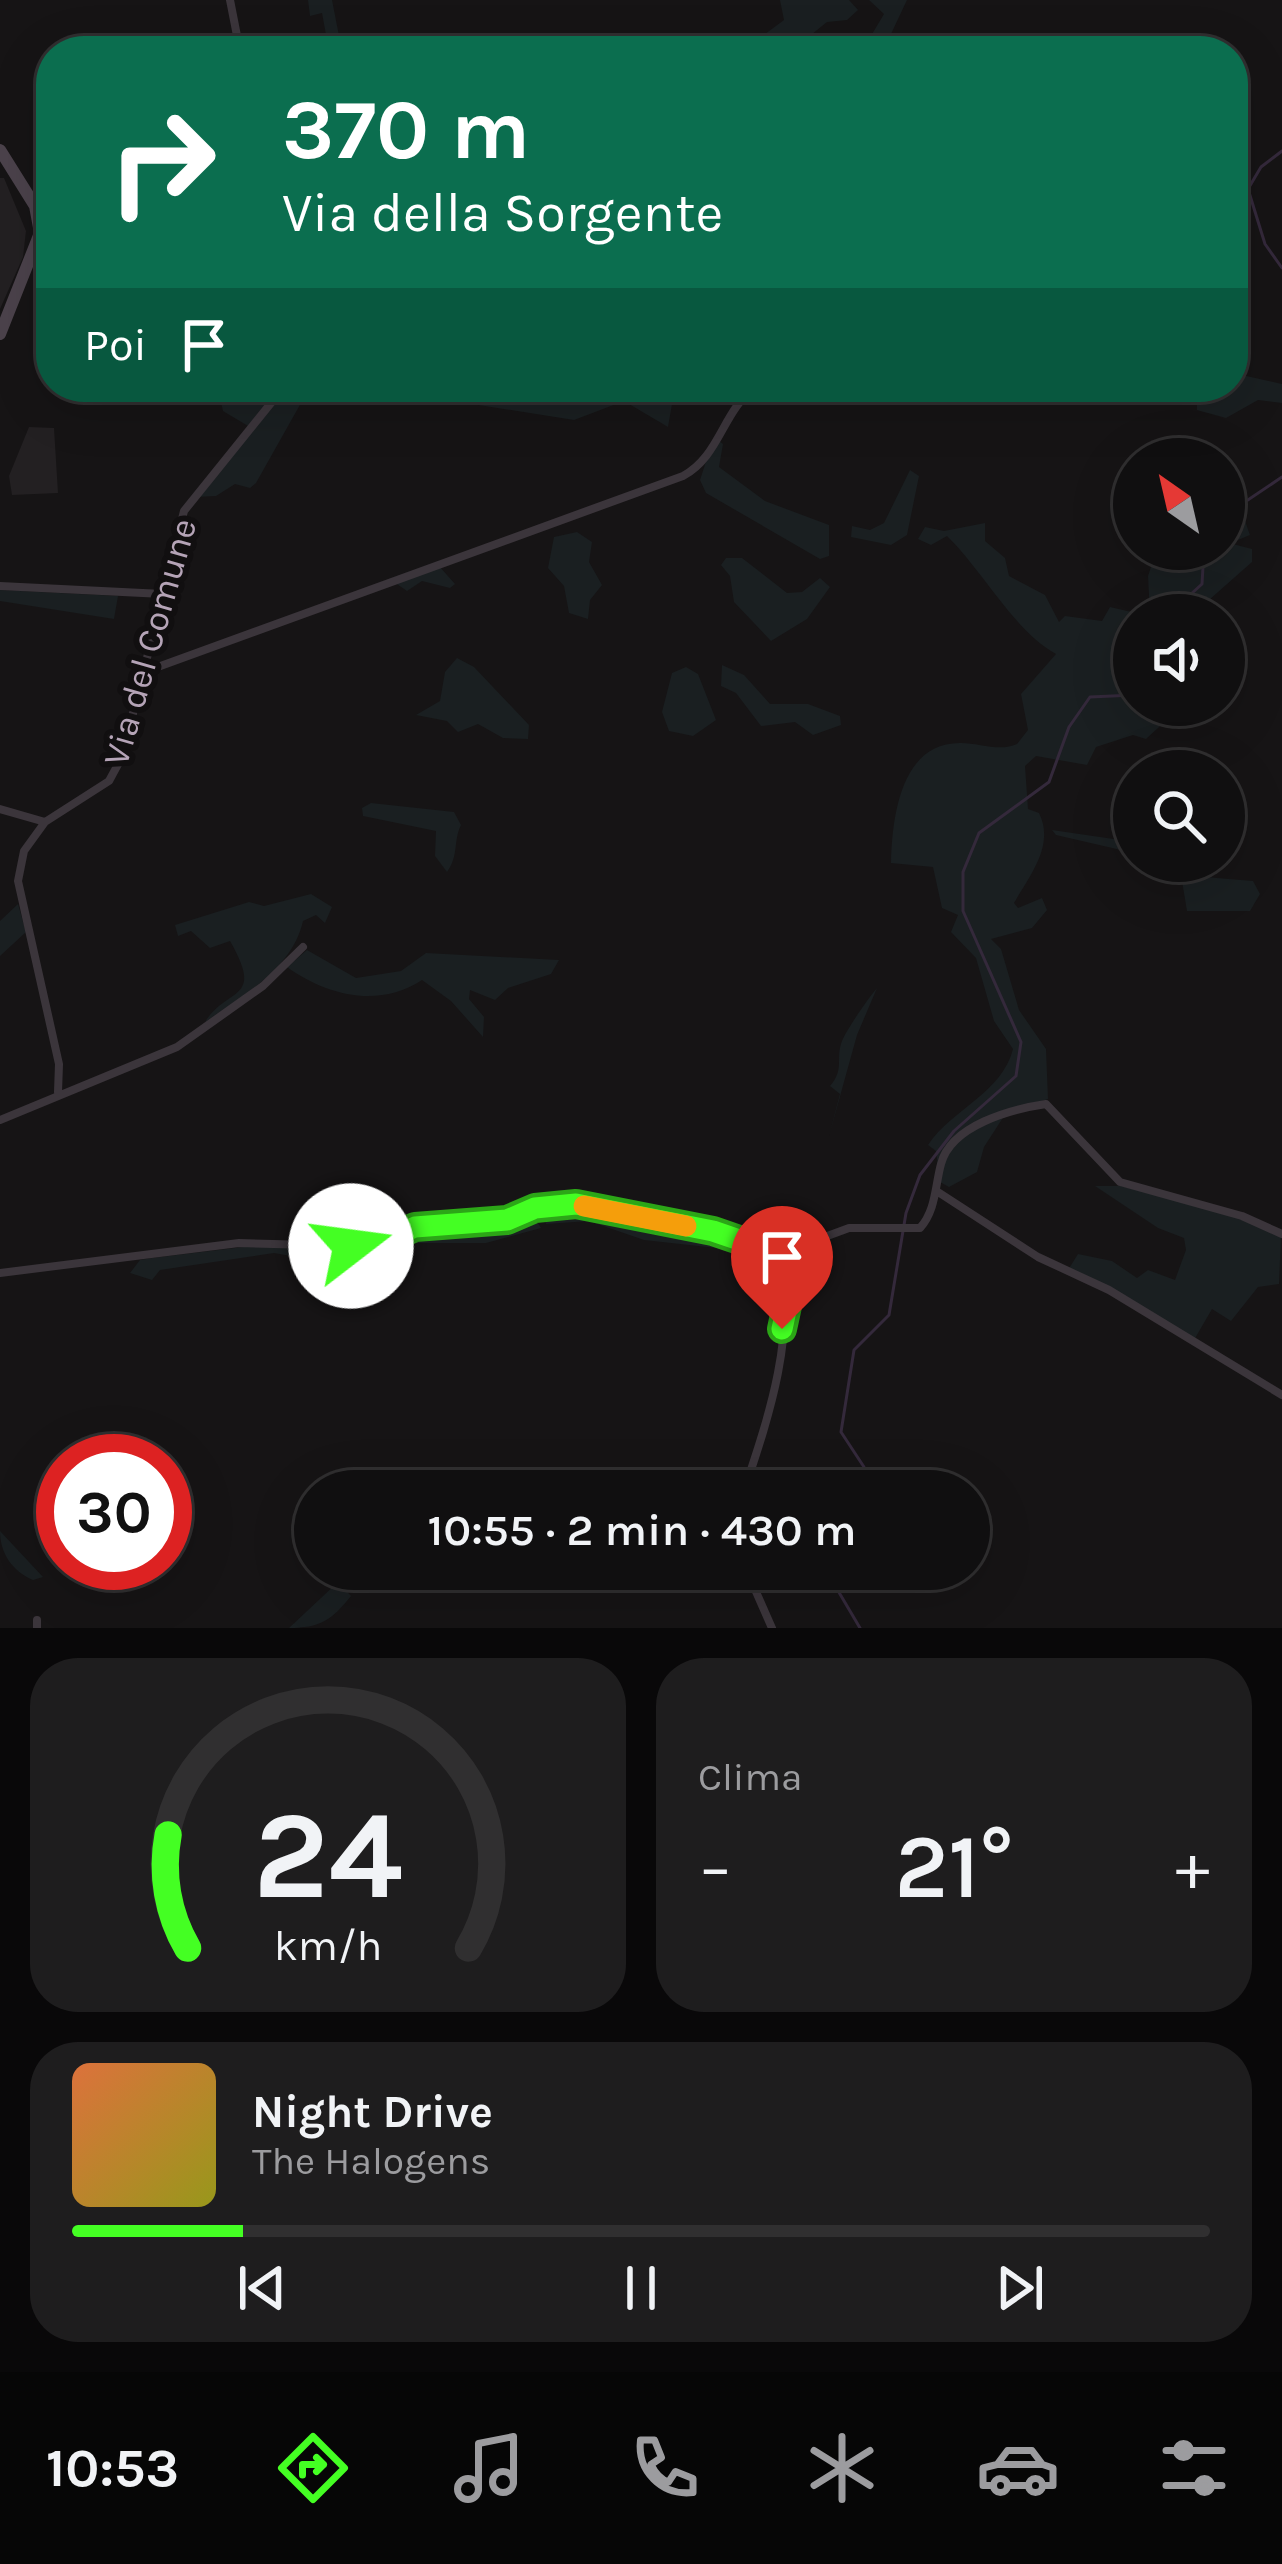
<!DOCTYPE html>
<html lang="it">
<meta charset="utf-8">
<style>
body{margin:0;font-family:Karla,sans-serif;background:#1e1d1e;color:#f1f3f6;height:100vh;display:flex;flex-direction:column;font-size:45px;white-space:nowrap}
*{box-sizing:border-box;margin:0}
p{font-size:39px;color:#9c9c9f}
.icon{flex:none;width:66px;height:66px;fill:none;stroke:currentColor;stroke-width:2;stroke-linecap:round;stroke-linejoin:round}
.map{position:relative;height:1628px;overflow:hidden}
.panel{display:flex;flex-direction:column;gap:30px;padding:30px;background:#090809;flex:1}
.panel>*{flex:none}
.banner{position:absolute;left:36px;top:36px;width:1212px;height:366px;border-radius:48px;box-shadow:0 12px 48px #0002,0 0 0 3px #302f30;background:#0b6e4f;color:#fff;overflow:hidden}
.needle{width:78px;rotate:326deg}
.buttons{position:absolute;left:1113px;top:438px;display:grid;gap:24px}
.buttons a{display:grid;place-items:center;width:132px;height:132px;border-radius:50%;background:#100f10;box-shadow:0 12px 48px #0002,0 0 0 3px #302f30;font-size:60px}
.speed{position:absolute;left:36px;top:1434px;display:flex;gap:24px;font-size:60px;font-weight:700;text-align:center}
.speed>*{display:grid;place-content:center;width:156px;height:156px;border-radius:50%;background:#100f10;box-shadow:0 12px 48px #0002,0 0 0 3px #302f30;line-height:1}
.speed .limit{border:18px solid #d22;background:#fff;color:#111}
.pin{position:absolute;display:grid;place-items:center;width:102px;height:102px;color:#fff;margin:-123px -51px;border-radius:50% 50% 50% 0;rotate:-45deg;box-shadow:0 0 12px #0007}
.pin .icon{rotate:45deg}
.me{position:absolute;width:132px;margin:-66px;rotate:75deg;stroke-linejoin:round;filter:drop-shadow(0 0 9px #0008)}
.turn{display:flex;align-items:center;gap:42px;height:252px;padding:0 48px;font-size:54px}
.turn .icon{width:156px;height:156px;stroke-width:2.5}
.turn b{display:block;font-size:84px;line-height:102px}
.then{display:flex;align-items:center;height:114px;padding:0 48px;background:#0003;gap:24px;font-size:45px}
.big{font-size:90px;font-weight:600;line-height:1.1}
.panel .widget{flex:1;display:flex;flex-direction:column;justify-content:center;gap:18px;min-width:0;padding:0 42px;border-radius:48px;background:#1e1d1e}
.panel .dial{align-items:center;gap:0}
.dial svg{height:312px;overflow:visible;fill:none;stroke:#302f30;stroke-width:7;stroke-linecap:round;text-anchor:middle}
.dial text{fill:#f1f3f6;stroke:none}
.song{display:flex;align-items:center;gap:36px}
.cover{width:144px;height:144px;border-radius:18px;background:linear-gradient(135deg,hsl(20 70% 55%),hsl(60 70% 35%))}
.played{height:12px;border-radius:6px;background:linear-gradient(90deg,#44ff23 15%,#302f30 15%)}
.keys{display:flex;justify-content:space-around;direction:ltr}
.heat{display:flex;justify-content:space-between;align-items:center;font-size:66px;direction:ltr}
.panel .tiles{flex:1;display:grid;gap:30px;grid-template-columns:1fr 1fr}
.widget:last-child{grid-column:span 2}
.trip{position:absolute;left:294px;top:1470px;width:696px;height:120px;border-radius:60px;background:#100f10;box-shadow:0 12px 48px #0002,0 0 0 3px #302f30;font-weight:600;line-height:120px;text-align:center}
.tab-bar{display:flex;height:192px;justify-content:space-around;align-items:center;background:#060606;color:#9c9c9f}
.tab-bar .icon{width:84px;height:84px}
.tab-bar .current{color:#44ff23}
.tab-bar b{font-size:54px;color:#f1f3f6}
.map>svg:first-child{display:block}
</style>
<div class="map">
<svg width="1282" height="1628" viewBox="0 0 1282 1628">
<rect width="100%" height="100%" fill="#161415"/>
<path fill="#232022" d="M 0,178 L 4,178 L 26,231 L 23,257 L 0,309 Z
M 29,427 L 54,428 L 58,493 L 12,495 L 9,476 Z"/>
<path fill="#1a1f21" d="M 308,0 L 332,0 L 342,51 L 329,51 L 322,13 L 310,16 Z
M 780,0 L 849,0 L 858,10 L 847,20 L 827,22 L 791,51 L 742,51 L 784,20 Z
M 869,0 L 907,0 L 883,51 L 862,51 L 884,14 Z
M 1233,373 L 1282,384 L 1282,403 L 1258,400 L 1226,418 L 1197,410 L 1197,403 L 1184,393 L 1182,387 L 1233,387 Z
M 228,387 L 280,387 L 248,426 L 223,411 L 220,398 Z
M 285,387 L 310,387 L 256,483 L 250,488 L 235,484 L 216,496 L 195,497 Z
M 451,387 L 573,402 L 603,387 L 675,387 L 668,427 L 624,401 L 574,420 L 466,403 Z
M 714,437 L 723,444 L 719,467 L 765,501 L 829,525 L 829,556 L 820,559 L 706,493 L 700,480 Z
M 910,470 L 919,476 L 907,535 L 891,545 L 851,537 L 852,526 L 870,530 L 884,523 Z
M 1224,507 L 1244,518 L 1250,535 L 1238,540 L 1227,536 L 1225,542 L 1252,549 L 1252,562 L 1192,615 L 1150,615 L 1148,576 L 1156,552 L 1224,549 Z
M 985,523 L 985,541 L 1005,558 L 1009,576 L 1045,595 L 1059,622 L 1065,616 L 1102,621 L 1110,607 L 1140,614 L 1134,615 L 1134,705 L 1183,705 L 1146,739 L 1133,735 L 1096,747 L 1087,765 L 1036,756 L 1025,766 L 1028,809 L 1039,813 C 1055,845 1030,875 1014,903 L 1018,908 L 1042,898 L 1047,910 L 1032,928 L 991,939 L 1001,949 L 1019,1010 L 1046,1049 L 1048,1099 L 1006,1113 L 984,1147 L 977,1172 L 949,1187 L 940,1182 L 936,1151 L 928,1145 C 952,1109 1002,1093 1013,1049 L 994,1021 L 976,958 L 951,932 L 958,915 L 942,908 L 933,867 L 891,863 C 892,819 900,742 961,743 C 979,743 1000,752 1017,744 L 1028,730 L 1021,694 L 1056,654 C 1014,631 983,571 947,536 L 931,545 L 918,539 L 925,527 L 944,531 Z
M 577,532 L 592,542 L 589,562 L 602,585 L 590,600 L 588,619 L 569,613 L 564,586 L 548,568 L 554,537 Z
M 726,558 L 742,558 L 787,593 L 802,592 L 820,578 L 830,587 L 807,619 L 771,641 L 734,602 L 730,576 L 721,565 Z
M 439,566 L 455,584 L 450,588 L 422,581 L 407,591 L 394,582 Z
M 0,590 L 118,596 L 114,619 L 0,601 Z
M 457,658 L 474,667 L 529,725 L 528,739 L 503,738 L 478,724 L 458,732 L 447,721 L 416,715 L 440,701 L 445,672 Z
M 722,665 L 744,675 L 770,704 L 808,704 L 840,716 L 841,725 L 813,735 L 795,722 L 761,726 L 736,693 L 721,686 Z
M 686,667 L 698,674 L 716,720 L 693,736 L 669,731 L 662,712 L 672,673 Z
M 371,803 L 454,812 L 461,825 C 453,841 459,855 447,872 L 435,856 L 436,831 L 363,816 L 362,808 Z
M 1052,830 L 1134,842 L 1134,853 L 1056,835 Z
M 1181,875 L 1253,881 L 1260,894 L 1250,911 L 1187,911 Z
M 311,894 L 332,907 L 325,923 L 316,915 L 303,921 C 293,967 245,995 205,1022 C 227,986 265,1002 230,941 L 210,948 L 191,931 L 178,936 L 175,925 L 249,902 L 264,906 Z
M 18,904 L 26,932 L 0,956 L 0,921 Z
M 307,950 L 356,978 L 401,971 L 426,953 L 559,960 L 551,974 L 508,988 L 495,1000 L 470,990 L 469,999 L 484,1017 L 483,1037 L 451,1001 L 422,980 C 378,1009 326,995 287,967 Z
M 877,988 L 857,1035 L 829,1136 L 840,1094 L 830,1086 C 845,1069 835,1059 842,1041 C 848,1027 870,996 877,988 Z
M 1095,1186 L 1121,1186 L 1233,1215 L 1281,1235 L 1279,1284 L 1258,1287 L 1231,1321 L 1212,1309 L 1194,1340 L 1068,1270 L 1078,1254 L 1112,1261 L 1137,1278 L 1148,1270 L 1175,1280 L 1186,1250 L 1184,1238 L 1158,1228 Z
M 565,1206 L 708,1231 L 762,1253 L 644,1240 L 589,1221 L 546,1224 L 543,1210 Z
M 532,1213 L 541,1228 L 486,1243 L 414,1243 L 397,1261 L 335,1264 L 274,1253 L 160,1270 L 152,1280 L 130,1273 L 140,1260 L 152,1258 L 269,1244 L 356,1251 L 427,1228 Z
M 0,1531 L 43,1577 L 33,1580 C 12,1571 0,1553 0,1531 Z
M 338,1582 L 351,1596 C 332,1620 320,1628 289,1628 Z"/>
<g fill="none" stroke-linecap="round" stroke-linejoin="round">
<path stroke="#34293b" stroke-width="3" d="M 1282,151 L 1261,167 L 1248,189 L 1265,244 L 1282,268
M 1224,516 L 1282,477
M 1178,615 L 1179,605 L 1202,584 L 1204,549
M 863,1491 L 864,1467 L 841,1432 L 854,1350 L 889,1315 L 906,1213 L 920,1175 L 954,1131 L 1016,1076 L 1021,1042 L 963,911 L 963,872 L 979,833 L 1049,782 L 1069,727 L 1090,697 L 1134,695
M 840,1569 L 837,1589 L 860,1628"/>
<path stroke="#3b353b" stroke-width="8" d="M 230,0 L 240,51
M 0,586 L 163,594
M 144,672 L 683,476 C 720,456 722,412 755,387
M 0,809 L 45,822 L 109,781 L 122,757 L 184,511 L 284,387
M 45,822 L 24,851 L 18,881 L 59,1064 L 58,1092
M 0,1120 L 177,1047 L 263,986 L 303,947
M 938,1192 L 1038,1257 L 1109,1290 L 1282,1395
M 0,1273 L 239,1243 L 351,1246 L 381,1242 L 414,1227 L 507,1220 L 535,1208 L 576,1204 L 713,1231 L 773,1256 L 849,1228 L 920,1228 C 936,1210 935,1186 941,1164 C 951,1125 1012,1109 1046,1104 L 1120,1182 L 1242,1216 L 1282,1234
M 744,1491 C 770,1413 796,1336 780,1254
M 746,1569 L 772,1628
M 37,1620 L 37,1628"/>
<path stroke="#4b424b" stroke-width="12" d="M 0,150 L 35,206 L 40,233 L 0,334"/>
</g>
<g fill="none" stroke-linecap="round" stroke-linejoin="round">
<defs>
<path id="route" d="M 351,1246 L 381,1242 L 415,1227 L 507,1220 L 535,1208 L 576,1204 L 713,1231 L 780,1254 L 787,1306 L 782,1329"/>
</defs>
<use href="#route" stroke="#2ca617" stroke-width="30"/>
<use href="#route" stroke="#44ff23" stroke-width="21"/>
<path stroke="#f59e0b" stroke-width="21" d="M 584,1206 L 686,1226"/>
</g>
<g text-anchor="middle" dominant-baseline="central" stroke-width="12" stroke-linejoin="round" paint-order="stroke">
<g font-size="36" fill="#b5a4b7" stroke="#110f10">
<text transform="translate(150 642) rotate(-74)">Via del Comune</text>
</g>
</g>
</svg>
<div class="buttons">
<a><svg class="needle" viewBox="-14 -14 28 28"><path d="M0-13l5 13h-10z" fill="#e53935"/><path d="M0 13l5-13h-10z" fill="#9c9c9f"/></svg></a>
<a><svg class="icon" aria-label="sound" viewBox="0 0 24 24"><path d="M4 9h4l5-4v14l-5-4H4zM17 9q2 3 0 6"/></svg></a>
<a><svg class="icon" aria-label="search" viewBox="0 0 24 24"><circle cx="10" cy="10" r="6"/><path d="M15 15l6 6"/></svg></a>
</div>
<div class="speed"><div class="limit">30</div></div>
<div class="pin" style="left:782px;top:1329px;background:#d93025"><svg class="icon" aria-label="arrive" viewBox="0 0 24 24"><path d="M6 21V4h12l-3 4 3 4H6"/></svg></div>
<svg class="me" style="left:351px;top:1246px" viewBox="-20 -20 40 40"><circle r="19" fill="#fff"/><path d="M0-13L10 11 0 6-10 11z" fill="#44ff23"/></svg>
<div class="trip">10:55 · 2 min · 430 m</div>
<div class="banner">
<div class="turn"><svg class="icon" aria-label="right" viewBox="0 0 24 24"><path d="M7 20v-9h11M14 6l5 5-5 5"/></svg><div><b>370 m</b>Via della Sorgente</div></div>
<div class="then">Poi<svg class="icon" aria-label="arrive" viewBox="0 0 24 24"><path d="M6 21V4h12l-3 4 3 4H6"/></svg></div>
</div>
</div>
<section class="panel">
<div class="tiles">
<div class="widget dial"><svg viewBox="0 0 100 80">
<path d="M14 69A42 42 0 1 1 86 69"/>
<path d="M14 69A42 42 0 0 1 9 40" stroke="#44ff23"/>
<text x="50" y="56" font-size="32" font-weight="700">24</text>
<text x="50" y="72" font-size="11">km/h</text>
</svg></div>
<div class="widget"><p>Clima</p>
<div class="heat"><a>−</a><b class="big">21°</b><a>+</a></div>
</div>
<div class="widget">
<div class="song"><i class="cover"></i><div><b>Night Drive</b><p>The Halogens</p></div></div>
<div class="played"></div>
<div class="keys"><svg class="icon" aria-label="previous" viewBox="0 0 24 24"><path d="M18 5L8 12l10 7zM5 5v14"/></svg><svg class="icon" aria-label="pause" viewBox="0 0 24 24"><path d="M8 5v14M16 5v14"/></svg><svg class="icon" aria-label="next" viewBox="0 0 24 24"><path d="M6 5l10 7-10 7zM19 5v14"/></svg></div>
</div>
</div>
</section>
<nav class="tab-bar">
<b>10:53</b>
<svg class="icon current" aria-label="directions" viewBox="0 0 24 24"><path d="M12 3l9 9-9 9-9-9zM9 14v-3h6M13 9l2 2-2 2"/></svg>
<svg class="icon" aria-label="music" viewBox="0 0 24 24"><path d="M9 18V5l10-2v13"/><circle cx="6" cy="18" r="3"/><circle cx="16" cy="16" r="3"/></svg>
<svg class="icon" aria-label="phone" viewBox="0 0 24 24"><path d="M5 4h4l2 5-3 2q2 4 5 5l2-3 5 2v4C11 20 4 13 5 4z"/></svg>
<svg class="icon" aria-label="climate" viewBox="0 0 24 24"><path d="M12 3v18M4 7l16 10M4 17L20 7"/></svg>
<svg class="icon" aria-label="car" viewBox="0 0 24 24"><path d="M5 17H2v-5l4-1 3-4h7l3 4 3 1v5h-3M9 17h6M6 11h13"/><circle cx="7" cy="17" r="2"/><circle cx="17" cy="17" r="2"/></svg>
<svg class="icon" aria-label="filters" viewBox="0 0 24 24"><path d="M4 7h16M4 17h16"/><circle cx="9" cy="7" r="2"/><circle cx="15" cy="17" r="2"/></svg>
</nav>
